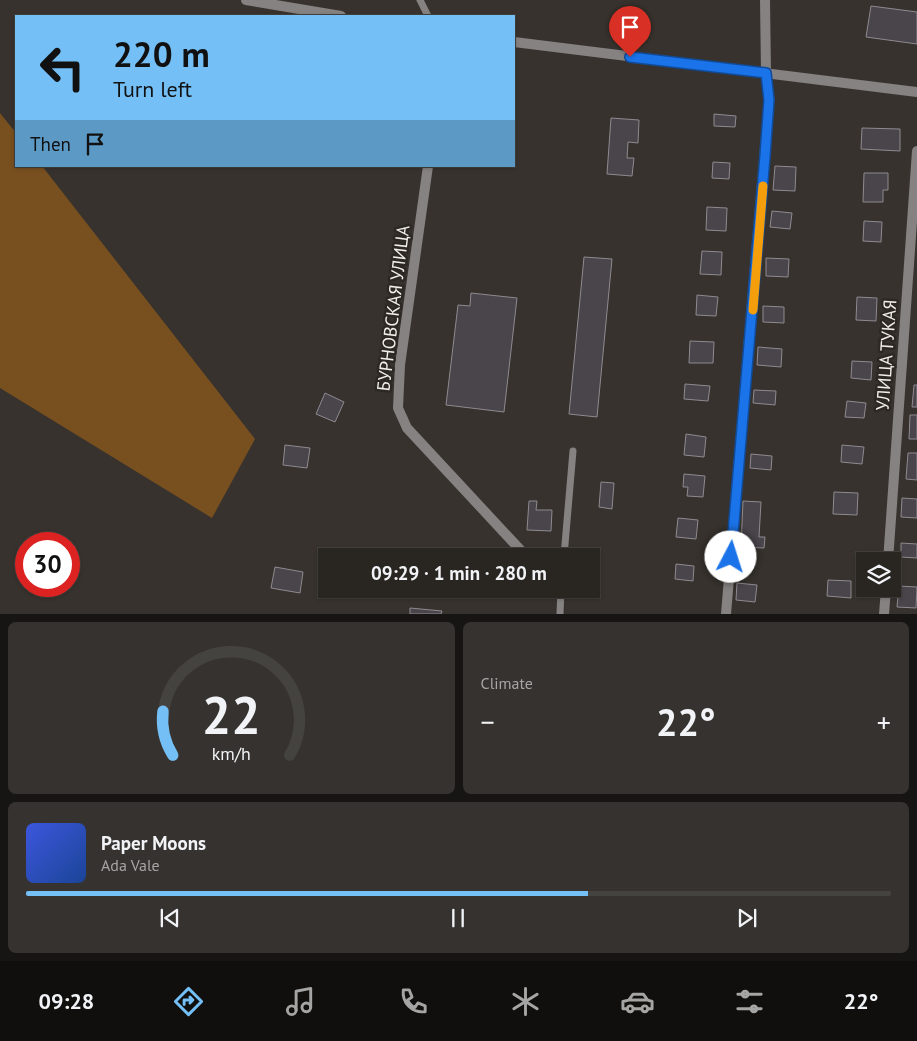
<!DOCTYPE html>
<meta charset="utf-8">
<style>
body{margin:0;font-family:"PT Sans",sans-serif;background:#35322f;color:#f1f3f6;height:100vh;display:flex;flex-direction:column;font-size:19px;white-space:nowrap}
*{box-sizing:border-box;margin:0}
p{font-size:16px;color:#a5a5a5}
.icon{flex:none;width:28px;height:28px;fill:none;stroke:currentColor;stroke-width:2;stroke-linecap:round;stroke-linejoin:round}
.map{position:relative;height:614px;overflow:hidden}
.side{display:flex;flex-direction:column;gap:8px;padding:8px;background:#171513;flex:1}
.side>*{flex:none}
.hud{position:absolute;left:15px;top:15px;width:500px;height:152px;border-radius:0px;box-shadow:0 1px 4px #0004,0 0 0 1px #454340;background:#74c0f6;color:#111;overflow:hidden}
.buttons{position:absolute;left:856px;top:552px;display:grid;gap:10px}
.buttons a{display:grid;place-items:center;width:45px;height:45px;border-radius:0px;background:#292622;box-shadow:0 1px 4px #0004,0 0 0 1px #454340;font-size:25px}
.speed{position:absolute;left:15px;top:532px;display:flex;gap:10px;font-size:25px;font-weight:700;text-align:center}
.speed>*{display:grid;place-content:center;width:65px;height:65px;border-radius:50%;background:#292622;box-shadow:0 1px 4px #0004,0 0 0 1px #454340;line-height:1}
.speed .limit{border:8px solid #d22;background:#fff;color:#111}
.pin{position:absolute;display:grid;place-items:center;width:42px;height:42px;color:#fff;margin:-51px -21px;border-radius:50% 50% 50% 0;rotate:-45deg;box-shadow:0 0 5px #0007}
.pin .icon{rotate:45deg}
.me{position:absolute;width:55px;margin:-28px;rotate:5deg;stroke-linejoin:round;filter:drop-shadow(0 0 4px #0008)}
.turn{display:flex;align-items:center;gap:18px;height:105px;padding:0 15px;font-size:22px}
.turn .icon{width:65px;height:65px;stroke-width:2.5}
.turn b{display:block;font-size:35px;line-height:42px}
.then{display:flex;align-items:center;height:48px;padding:0 15px;background:#0003;gap:10px;font-size:19px}
.big{font-size:38px;font-weight:700;line-height:1.1}
.side .widget{flex:1;display:flex;flex-direction:column;justify-content:center;gap:8px;min-width:0;padding:0 18px;border-radius:8px;background:#35322f}
.side .dial{align-items:center;gap:0}
.dial svg{height:130px;overflow:visible;fill:none;stroke:#454340;stroke-width:7;stroke-linecap:round;text-anchor:middle}
.dial text{fill:#f1f3f6;stroke:none}
.song{display:flex;align-items:center;gap:15px}
.cover{width:60px;height:60px;border-radius:8px;background:linear-gradient(135deg,hsl(230 70% 55%),hsl(220 70% 35%))}
.played{height:5px;border-radius:2px;background:linear-gradient(90deg,#74c0f6 65%,#454340 65%)}
.keys{display:flex;justify-content:space-around;direction:ltr}
.heat{display:flex;justify-content:space-between;align-items:center;font-size:28px;direction:ltr}
.side .tiles{flex:1;display:grid;gap:8px;grid-template-columns:1fr 1fr}
.widget:last-child{grid-column:span 2}
.trip{position:absolute;left:318px;top:548px;width:282px;height:50px;border-radius:0px;background:#292622;box-shadow:0 1px 4px #0004,0 0 0 1px #454340;font-weight:700;line-height:50px;text-align:center}
.tabs{display:flex;height:80px;justify-content:space-around;align-items:center;background:#100f0e;color:#a5a5a5}
.tabs .icon{width:35px;height:35px}
.tabs .selected{color:#74c0f6}
.tabs b{font-size:22px;color:#f1f3f6}
.map>svg:first-child{display:block}
</style>
<div class="map">
<svg width="917" height="614" viewBox="0 0 917 614">
<rect width="100%" height="100%" fill="#37322d"/>
<path fill="#784f1f" d="M 0,113 L 16,133 L 16,166 L 42,166 L 255,439 L 212,518 L 0,388 Z"/>
<path fill="#49454a" stroke="#8f8a90" d="M 871,6 L 917,12 L 917,44 L 866,37 Z
M 714,114 L 736,116 L 735,127 L 714,126 Z
M 611,118 L 639,120 L 638,143 L 628,142 L 627,158 L 634,158 L 632,176 L 607,174 Z
M 862,128 L 900,129 L 900,151 L 861,149 Z
M 713,162 L 730,163 L 729,179 L 712,178 Z
M 775,166 L 796,167 L 795,191 L 773,190 Z
M 864,173 L 888,173 L 888,190 L 883,190 L 883,202 L 863,202 Z
M 707,207 L 727,208 L 726,231 L 706,230 Z
M 772,211 L 792,213 L 790,229 L 770,227 Z
M 864,221 L 882,222 L 881,242 L 863,241 Z
M 702,251 L 722,252 L 721,275 L 700,274 Z
M 584,257 L 612,259 L 597,417 L 569,414 Z
M 766,258 L 789,259 L 788,277 L 766,276 Z
M 471,293 L 517,298 L 504,412 L 446,405 L 458,305 L 470,306 Z
M 697,295 L 718,297 L 716,316 L 696,315 Z
M 857,297 L 877,298 L 876,321 L 856,320 Z
M 763,306 L 784,307 L 784,323 L 763,322 Z
M 690,341 L 714,342 L 713,363 L 689,363 Z
M 758,347 L 782,349 L 781,367 L 757,365 Z
M 852,361 L 872,362 L 871,380 L 851,378 Z
M 685,384 L 710,386 L 708,401 L 684,399 Z
M 914,385 L 917,385 L 917,407 L 912,407 Z
M 754,390 L 776,391 L 775,405 L 753,403 Z
M 325,393 L 344,402 L 335,422 L 316,414 Z
M 847,401 L 866,403 L 864,418 L 845,417 Z
M 910,415 L 917,415 L 917,439 L 909,439 Z
M 686,434 L 706,437 L 704,457 L 684,455 Z
M 285,445 L 310,448 L 307,468 L 283,465 Z
M 842,445 L 864,447 L 862,464 L 841,462 Z
M 908,453 L 917,453 L 917,480 L 906,479 Z
M 751,454 L 772,456 L 771,470 L 750,468 Z
M 684,474 L 705,476 L 703,497 L 687,496 L 688,487 L 683,487 Z
M 601,482 L 614,483 L 612,509 L 599,507 Z
M 834,492 L 858,493 L 857,515 L 833,514 Z
M 902,498 L 917,499 L 917,518 L 901,517 Z
M 529,501 L 537,501 L 536,510 L 552,510 L 551,531 L 527,530 Z
M 743,501 L 761,502 L 759,537 L 765,537 L 764,548 L 741,547 Z
M 678,518 L 698,520 L 696,539 L 676,537 Z
M 901,543 L 917,544 L 917,558 L 901,557 Z
M 676,564 L 694,566 L 693,581 L 675,579 Z
M 275,567 L 303,572 L 300,593 L 271,588 Z
M 828,580 L 851,581 L 851,598 L 827,596 Z
M 737,583 L 757,585 L 755,602 L 736,600 Z
M 899,586 L 917,587 L 916,608 L 897,607 Z
M 410,608 L 442,611 L 441,614 L 410,614 Z"/>
<g fill="none" stroke-linecap="round" stroke-linejoin="round">
<path stroke="#868282" stroke-width="7" d="M 420,0 L 428,16
M 564,556 L 573,451
M 560,614 L 561,589"/>
<path stroke="#868282" stroke-width="10" d="M 246,0 L 341,16
M 514,42 L 917,92
M 428,166 L 400,365 L 398,408 L 407,428 L 526,556
M 888,561 L 917,151
M 726,614 L 769,100 L 766,73 L 765,0
M 884,614 L 886,589"/>
</g>
<g fill="none" stroke-linecap="round" stroke-linejoin="round">
<defs>
<path id="route" d="M 630,57 L 766,73 L 769,100 L 765,156 L 731,557"/>
</defs>
<use href="#route" stroke="#114b97" stroke-width="12"/>
<use href="#route" stroke="#1a73e8" stroke-width="9"/>
<path stroke="#f59e0b" stroke-width="9" d="M 753,310 L 763,186"/>
</g>
<g text-anchor="middle" dominant-baseline="central" stroke-width="5" stroke-linejoin="round" paint-order="stroke">
<g font-size="18" fill="#f1eeeb" stroke="#2d2823">
<text transform="translate(393 308) rotate(-83)">БУРНОВСКАЯ УЛИЦА</text>
<text transform="translate(886 355) rotate(-86)">УЛИЦА ТУКАЯ</text>
</g>
</g>
</svg>
<div class="buttons">
<a><svg class="icon" aria-label="layers" viewBox="0 0 24 24"><path d="M12 4l9 5-9 5-9-5zM3 14l9 5 9-5"/></svg></a>
</div>
<div class="speed"><div class="limit">30</div></div>
<div class="pin" style="left:630px;top:57px;background:#d93025"><svg class="icon" aria-label="arrive" viewBox="0 0 24 24"><path d="M6 21V4h12l-3 4 3 4H6"/></svg></div>
<svg class="me" style="left:731px;top:557px" viewBox="-20 -20 40 40"><circle r="19" fill="#fff"/><path d="M0-13L10 11 0 6-10 11z" fill="#1a73e8"/></svg>
<div class="trip">09:29 · 1 min · 280 m</div>
<div class="hud">
<div class="turn"><svg class="icon" aria-label="left" viewBox="0 0 24 24"><path d="M17 20v-9H6M10 6l-5 5 5 5"/></svg><div><b>220 m</b>Turn left</div></div>
<div class="then">Then<svg class="icon" aria-label="arrive" viewBox="0 0 24 24"><path d="M6 21V4h12l-3 4 3 4H6"/></svg></div>
</div>
</div>
<section class="side">
<div class="tiles">
<div class="widget dial"><svg viewBox="0 0 100 80">
<path d="M14 69A42 42 0 1 1 86 69"/>
<path d="M14 69A42 42 0 0 1 8 42" stroke="#74c0f6"/>
<text x="50" y="56" font-size="32" font-weight="700">22</text>
<text x="50" y="72" font-size="11">km/h</text>
</svg></div>
<div class="widget"><p>Climate</p>
<div class="heat"><a>−</a><b class="big">22°</b><a>+</a></div>
</div>
<div class="widget">
<div class="song"><i class="cover"></i><div><b>Paper Moons</b><p>Ada Vale</p></div></div>
<div class="played"></div>
<div class="keys"><svg class="icon" aria-label="previous" viewBox="0 0 24 24"><path d="M18 5L8 12l10 7zM5 5v14"/></svg><svg class="icon" aria-label="pause" viewBox="0 0 24 24"><path d="M8 5v14M16 5v14"/></svg><svg class="icon" aria-label="next" viewBox="0 0 24 24"><path d="M6 5l10 7-10 7zM19 5v14"/></svg></div>
</div>
</div>
</section>
<nav class="tabs">
<b>09:28</b>
<svg class="icon selected" aria-label="directions" viewBox="0 0 24 24"><path d="M12 3l9 9-9 9-9-9zM9 14v-3h6M13 9l2 2-2 2"/></svg>
<svg class="icon" aria-label="music" viewBox="0 0 24 24"><path d="M9 18V5l10-2v13"/><circle cx="6" cy="18" r="3"/><circle cx="16" cy="16" r="3"/></svg>
<svg class="icon" aria-label="phone" viewBox="0 0 24 24"><path d="M5 4h4l2 5-3 2q2 4 5 5l2-3 5 2v4C11 20 4 13 5 4z"/></svg>
<svg class="icon" aria-label="climate" viewBox="0 0 24 24"><path d="M12 3v18M4 7l16 10M4 17L20 7"/></svg>
<svg class="icon" aria-label="car" viewBox="0 0 24 24"><path d="M5 17H2v-5l4-1 3-4h7l3 4 3 1v5h-3M9 17h6M6 11h13"/><circle cx="7" cy="17" r="2"/><circle cx="17" cy="17" r="2"/></svg>
<svg class="icon" aria-label="filters" viewBox="0 0 24 24"><path d="M4 7h16M4 17h16"/><circle cx="9" cy="7" r="2"/><circle cx="15" cy="17" r="2"/></svg>
<b>22°</b>
</nav>
